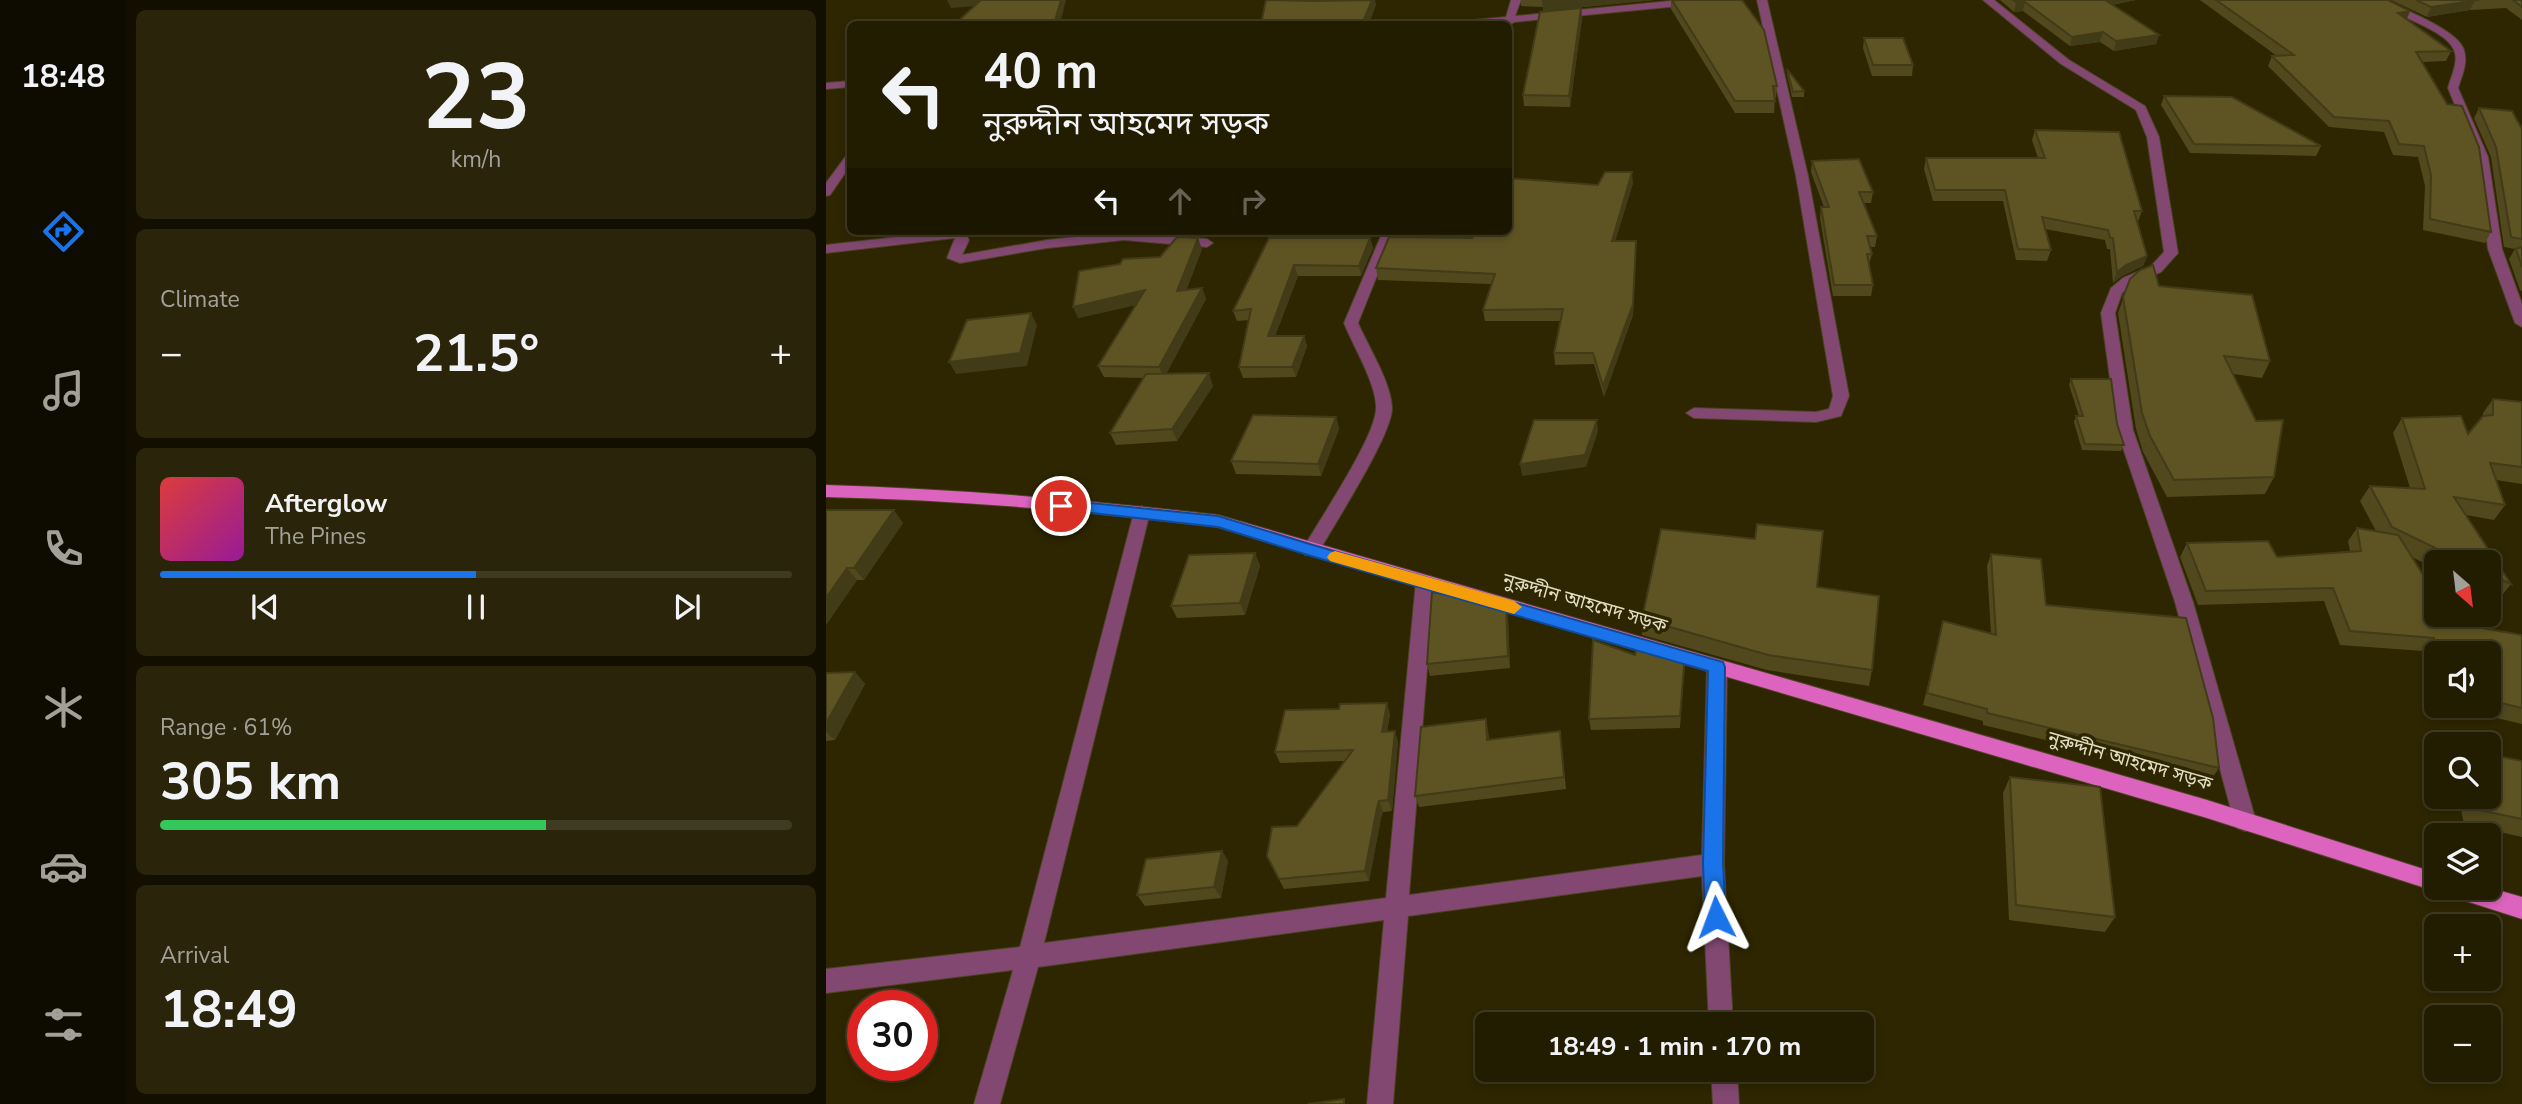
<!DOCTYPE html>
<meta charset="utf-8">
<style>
body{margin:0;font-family:"Nunito Sans","Noto Sans Bengali",sans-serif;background:#2a250a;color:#f1f3f6;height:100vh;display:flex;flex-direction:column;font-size:26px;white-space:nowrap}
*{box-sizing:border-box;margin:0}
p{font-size:23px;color:#a2a199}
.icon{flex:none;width:38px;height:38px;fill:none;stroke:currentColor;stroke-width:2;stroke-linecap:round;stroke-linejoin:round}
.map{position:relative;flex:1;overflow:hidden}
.side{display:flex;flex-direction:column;gap:10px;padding:10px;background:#130f00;width:700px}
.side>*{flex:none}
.hud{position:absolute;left:21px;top:21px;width:665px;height:214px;border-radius:10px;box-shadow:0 4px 10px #0003,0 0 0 2px #3f3a22;background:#221c00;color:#f1f3f6;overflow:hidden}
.needle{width:46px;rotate:152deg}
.controls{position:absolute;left:1598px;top:550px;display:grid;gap:14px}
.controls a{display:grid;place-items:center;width:77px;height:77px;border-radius:10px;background:#221c00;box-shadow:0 4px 10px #0003,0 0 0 2px #3f3a22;font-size:35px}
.speed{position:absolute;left:21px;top:990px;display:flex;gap:14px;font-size:35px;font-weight:700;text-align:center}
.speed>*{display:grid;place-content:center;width:91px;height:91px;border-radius:50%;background:#221c00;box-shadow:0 4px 10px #0003,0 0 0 2px #3f3a22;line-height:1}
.speed .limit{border:10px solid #d22;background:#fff;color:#111}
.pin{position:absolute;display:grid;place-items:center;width:60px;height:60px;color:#fff;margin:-30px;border:4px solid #fff;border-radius:50%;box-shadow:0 2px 7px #0007}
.me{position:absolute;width:77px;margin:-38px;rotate:357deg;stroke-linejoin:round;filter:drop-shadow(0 0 5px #0008)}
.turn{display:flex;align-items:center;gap:24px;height:147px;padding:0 21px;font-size:32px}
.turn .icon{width:91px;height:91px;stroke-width:2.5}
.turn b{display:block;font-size:49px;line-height:60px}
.lanes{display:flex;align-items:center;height:66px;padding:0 21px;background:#0003;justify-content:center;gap:35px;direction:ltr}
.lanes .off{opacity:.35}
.big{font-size:52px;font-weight:700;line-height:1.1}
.side .widget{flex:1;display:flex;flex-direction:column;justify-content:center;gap:10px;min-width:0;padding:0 24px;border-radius:10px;background:#2a250a}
.side .dial{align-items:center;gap:0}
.dial b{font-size:91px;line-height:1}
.song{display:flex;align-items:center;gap:21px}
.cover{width:84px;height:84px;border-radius:10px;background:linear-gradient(135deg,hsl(0 70% 55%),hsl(300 70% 35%))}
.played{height:7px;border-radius:4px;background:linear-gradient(90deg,#1a73e8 50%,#3f3a22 50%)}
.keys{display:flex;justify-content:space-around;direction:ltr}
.heat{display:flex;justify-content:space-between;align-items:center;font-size:38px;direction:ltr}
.charge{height:10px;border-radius:5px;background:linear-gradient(90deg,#34c759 61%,#3f3a22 0)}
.trip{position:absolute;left:649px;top:1012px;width:399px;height:70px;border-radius:10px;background:#221c00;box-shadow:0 4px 10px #0003,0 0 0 2px #3f3a22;font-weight:700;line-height:70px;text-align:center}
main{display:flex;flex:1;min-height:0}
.menu{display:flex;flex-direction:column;width:126px;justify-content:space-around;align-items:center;background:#0e0b00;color:#a2a199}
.menu .icon{width:49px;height:49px}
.menu .active{color:#1a73e8}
.menu b{font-size:32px;color:#f1f3f6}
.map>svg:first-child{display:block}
</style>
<main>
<nav class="menu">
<b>18:48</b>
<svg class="icon active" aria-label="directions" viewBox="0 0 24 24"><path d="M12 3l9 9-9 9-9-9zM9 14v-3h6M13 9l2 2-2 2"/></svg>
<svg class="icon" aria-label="music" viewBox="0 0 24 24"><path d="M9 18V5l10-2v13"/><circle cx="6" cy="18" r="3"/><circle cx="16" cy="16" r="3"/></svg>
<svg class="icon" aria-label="phone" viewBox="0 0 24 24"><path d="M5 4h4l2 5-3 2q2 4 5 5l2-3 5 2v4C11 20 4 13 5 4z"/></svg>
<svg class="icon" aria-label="climate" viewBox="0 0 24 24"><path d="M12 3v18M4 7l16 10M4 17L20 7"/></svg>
<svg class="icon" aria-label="car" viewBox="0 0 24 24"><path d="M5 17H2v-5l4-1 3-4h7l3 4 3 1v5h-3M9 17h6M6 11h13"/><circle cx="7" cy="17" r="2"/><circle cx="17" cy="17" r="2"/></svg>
<svg class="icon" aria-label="filters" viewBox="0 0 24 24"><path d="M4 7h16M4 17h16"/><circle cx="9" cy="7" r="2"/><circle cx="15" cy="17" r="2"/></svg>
</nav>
<section class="side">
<div class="widget dial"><b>23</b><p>km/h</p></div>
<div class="widget"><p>Climate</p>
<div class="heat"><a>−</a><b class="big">21.5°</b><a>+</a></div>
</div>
<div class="widget">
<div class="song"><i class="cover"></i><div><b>Afterglow</b><p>The Pines</p></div></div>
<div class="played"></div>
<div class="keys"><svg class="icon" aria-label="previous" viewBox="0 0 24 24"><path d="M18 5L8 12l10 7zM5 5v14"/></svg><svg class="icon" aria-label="pause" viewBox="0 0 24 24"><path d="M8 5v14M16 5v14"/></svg><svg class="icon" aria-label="next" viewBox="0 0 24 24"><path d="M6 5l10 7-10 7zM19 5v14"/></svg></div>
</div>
<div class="widget"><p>Range · 61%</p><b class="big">305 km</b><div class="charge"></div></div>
<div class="widget"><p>Arrival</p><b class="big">18:49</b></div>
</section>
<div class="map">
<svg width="1696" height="1104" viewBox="0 0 1696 1104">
<rect width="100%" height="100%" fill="#2e2600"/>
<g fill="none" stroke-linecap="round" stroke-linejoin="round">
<defs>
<path id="minor" d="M 685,0 L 695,0 L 689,16 L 855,0 L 889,0 L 884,3 L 688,22 L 682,27 L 677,23 L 632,24 L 637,21 L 680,17 Z
M 931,0 L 941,0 L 982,176 L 1023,396 L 1015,416 L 990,422 L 868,418 L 860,413 L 868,408 L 990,412 L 1003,409 L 1007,396 L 970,176 Z
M 1157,0 L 1168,0 L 1243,60 L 1319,106 L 1333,137 L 1352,253 L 1335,272 L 1307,284 L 1296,293 L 1289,313 L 1307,430 L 1367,602 L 1430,821 L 1427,828 L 1419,831 L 1411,828 L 1408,821 L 1349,602 L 1291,430 L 1275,313 L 1285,288 L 1297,278 L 1325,266 L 1338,252 L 1321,137 L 1310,110 L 1235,64 Z
M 1547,0 L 1559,0 C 1578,10 1632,30 1638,50 C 1642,63 1636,76 1632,88 L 1662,157 L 1676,249 L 1696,304 L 1696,327 L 1689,323 L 1662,249 L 1650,157 L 1622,88 C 1625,76 1633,62 1628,50 C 1620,29 1565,15 1547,0 Z
M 24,81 L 24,87 L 0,89 L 0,83 Z
M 24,154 L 24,166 L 4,195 L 0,196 L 0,183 L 20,156 Z
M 125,231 L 138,231 L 143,240 L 136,255 L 221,240 L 298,232 L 381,239 L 387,243 L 381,247 L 298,240 L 221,248 L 134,263 L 121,258 L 129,238 L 0,253 L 0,245 Z
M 557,231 L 569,231 L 532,323 C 542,346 566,384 566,409 C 565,437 507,526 491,555 L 479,555 L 476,550 C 493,521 548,439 550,410 C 552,386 527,346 518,323 Z
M 316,506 L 324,512 L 218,943 L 560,898 L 590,581 L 593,576 L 605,576 L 608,581 L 583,895 L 876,855 L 881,667 L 884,662 L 891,659 L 898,662 L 901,667 L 898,864 L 907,1024 L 883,1024 L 876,876 L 582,916 L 567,1104 L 541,1104 L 558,920 L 212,967 L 174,1104 L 148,1104 L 187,970 L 0,993 L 0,969 L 194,947 L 308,512 Z
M 885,1069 L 911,1069 L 913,1104 L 887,1104 Z"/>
<path id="major" d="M 0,485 C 131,489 262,500 392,515 L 1381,800 L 1610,873 L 1610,887 L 1661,887 L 1696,897 L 1696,919 L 1381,818 L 391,527 C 262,511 131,500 0,497 Z"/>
</defs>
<use href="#minor" stroke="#4b431f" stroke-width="2"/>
<use href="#major" stroke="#4b431f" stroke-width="2"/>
<use href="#minor" fill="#824872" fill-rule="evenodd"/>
<use href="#major" fill="#dc64be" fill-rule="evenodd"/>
</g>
<path fill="#51481e" d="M 695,0 L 828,0 L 717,11 L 717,7 L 695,6 Z
M 845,0 L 916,0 L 951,86 L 950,98 L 949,98 L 948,113 L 909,113 L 845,9 Z
M 1174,0 L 1310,0 L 1286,5 L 1333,35 L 1330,44 L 1288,51 L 1274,42 L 1244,46 L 1197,11 L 1188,12 Z
M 1374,0 L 1562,0 L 1584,11 L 1581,19 L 1625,51 L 1620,61 L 1596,62 L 1665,232 L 1659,243 L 1597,230 L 1599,186 L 1592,157 L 1567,155 L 1558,132 L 1503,127 L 1442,66 L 1446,56 L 1451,56 Z
M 1565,0 L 1696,0 L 1696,20 L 1680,8 L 1644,10 L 1601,17 Z
M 755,8 L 756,18 L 744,107 L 698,106 L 697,95 Z
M 1038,38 L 1087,65 L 1086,76 L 1046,76 L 1037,48 Z
M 961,69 L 978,91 L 978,97 L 966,97 L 961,74 Z
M 1338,96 L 1495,146 L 1490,156 L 1364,153 L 1335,105 Z
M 1653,108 L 1696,129 L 1696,291 L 1694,290 L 1683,259 L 1689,249 L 1678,247 L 1665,157 L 1648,118 Z
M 1209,130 L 1316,211 L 1312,222 L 1321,256 L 1317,266 L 1296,276 L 1287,283 L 1284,249 L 1281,249 L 1279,240 L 1219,229 L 1225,250 L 1221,261 L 1190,260 L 1177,201 L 1107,201 L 1098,169 L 1100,158 L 1212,158 L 1206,140 Z
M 986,161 L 1047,192 L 1045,203 L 1037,203 L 1051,236 L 1049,247 L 1044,247 L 1046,254 L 1043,265 L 1047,285 L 1045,296 L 1007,296 L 994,218 L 995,207 L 998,207 L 985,172 Z
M 807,183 L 789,241 L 810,252 L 807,315 L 778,397 L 768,364 L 729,365 L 728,353 L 735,321 L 659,321 L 657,310 L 665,284 L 552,280 L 550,268 L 646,238 L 772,185 Z
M 362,231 L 383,231 L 381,236 L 363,235 Z
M 443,238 L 544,238 L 547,248 L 535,276 L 472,276 L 449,336 L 478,336 L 481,346 L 470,377 L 417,378 L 413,367 L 423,320 L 411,321 L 407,311 Z
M 376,249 L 360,290 L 376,288 L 380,299 L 340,374 L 387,386 L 351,441 L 290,445 L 284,433 L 318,378 L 278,377 L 272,366 L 310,305 L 252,318 L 334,257 Z
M 1304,279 L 1333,286 L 1444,361 L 1436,378 L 1407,374 L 1448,477 L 1439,494 L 1341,497 L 1317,452 L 1310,429 L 1292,313 Z
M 1245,379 L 1291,424 L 1298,445 L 1295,451 L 1256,450 L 1248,422 L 1250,416 L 1253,416 L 1243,385 Z
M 1667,399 L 1696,402 L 1696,484 L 1670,480 L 1679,505 L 1668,520 L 1640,515 L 1685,584 L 1673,599 L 1662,594 L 1662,562 L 1610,562 L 1610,569 L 1586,557 L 1627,623 L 1696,635 L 1696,724 L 1616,705 L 1662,705 L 1662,653 L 1610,653 L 1610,700 L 1597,651 L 1514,645 L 1498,601 L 1372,605 L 1354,557 L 1361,543 L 1451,557 L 1524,551 L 1522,541 L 1531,528 L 1550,531 L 1534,501 L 1544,486 L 1584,488 L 1567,433 L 1576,418 L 1642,434 L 1657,416 L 1657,413 Z
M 510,417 L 513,429 L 495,476 L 410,474 L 405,461 Z
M 0,510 L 77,523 L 38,580 L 31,580 L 0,625 Z
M 929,539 L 991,587 L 1046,670 L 1043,686 L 941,670 L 816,635 L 816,619 Z
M 429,553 L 434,566 L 419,615 L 351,618 L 345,606 Z
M 1165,554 L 1393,768 L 1385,780 L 1157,725 L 1157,721 L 1097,705 L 1117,621 L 1165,634 L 1161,566 Z
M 682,619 L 684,668 L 604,676 L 601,664 Z
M 809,655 L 859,655 L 854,728 L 765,730 L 763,719 Z
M 29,672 L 39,684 L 9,740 L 0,741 L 0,673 Z
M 564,714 L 561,732 L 572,742 L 566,811 L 557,812 L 555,818 L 543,881 L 458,889 L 441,856 L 471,826 L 518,761 L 454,763 L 449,752 Z
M 662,731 L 663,740 L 734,731 L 740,789 L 593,807 L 589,796 Z
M 1696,761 L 1696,837 L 1638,824 L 1632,796 L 1662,796 Z
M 1184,777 L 1289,917 L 1279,932 L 1183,920 L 1177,793 Z
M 396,851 L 402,861 L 395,898 L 319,906 L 311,895 Z"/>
<path fill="#423b18" d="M 121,0 L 160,0 L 162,5 L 125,8 Z
M 235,0 L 240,0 L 234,24 L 228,24 Z
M 546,0 L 549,0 L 550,5 L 543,24 L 536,24 Z
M 716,0 L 828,0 L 717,11 Z
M 1275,0 L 1310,0 L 1273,7 Z
M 1649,0 L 1644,10 L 1601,17 L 1605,7 Z
M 1190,2 L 1199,2 L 1197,11 L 1188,12 Z
M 755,8 L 756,18 L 744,107 L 743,96 Z
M 1584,11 L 1580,20 L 1572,13 Z
M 1277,32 L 1274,42 L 1244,46 L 1246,37 Z
M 1333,35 L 1330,44 L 1288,51 L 1290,41 Z
M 806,172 L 807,183 L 786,252 L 786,241 Z
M 372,238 L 376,249 L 356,302 L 351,291 Z
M 544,238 L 547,248 L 535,276 L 533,266 Z
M 810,241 L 807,315 L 778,397 L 777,386 Z
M 1321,256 L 1317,266 L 1296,276 L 1287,283 L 1291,272 L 1300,265 Z
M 468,265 L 472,276 L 445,347 L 442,336 Z
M 376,288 L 380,299 L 338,378 L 333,367 Z
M 319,290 L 323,302 L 252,318 L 247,307 Z
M 205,313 L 211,325 L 201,366 L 130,374 L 123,362 Z
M 478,336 L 481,346 L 470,377 L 466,367 Z
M 383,373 L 387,386 L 351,441 L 346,429 Z
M 510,417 L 513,429 L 495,476 L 492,464 Z
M 771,420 L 772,432 L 760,467 L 696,476 L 694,464 Z
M 68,510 L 77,523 L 38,580 L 28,568 Z
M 429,553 L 434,566 L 419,615 L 414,603 Z
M 21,568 L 31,580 L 0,625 L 0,598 Z
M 680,607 L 682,619 L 684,668 L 682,656 Z
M 29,672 L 39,684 L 9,740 L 0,732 L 0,723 Z
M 561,703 L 564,714 L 559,743 L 556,732 Z
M 660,719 L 662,731 L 663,752 L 661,740 Z
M 569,731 L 572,742 L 566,811 L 562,800 Z
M 553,801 L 557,812 L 555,818 L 543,881 L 539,871 L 551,808 Z
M 396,851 L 402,861 L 395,898 L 388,887 Z"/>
<path fill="#5e5423" stroke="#423b18" stroke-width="2" d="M 155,0 L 235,0 L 228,24 L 129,24 Z
M 440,0 L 487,1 L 546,0 L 536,24 L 435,24 Z
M 846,0 L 916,0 L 938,30 L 951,86 L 947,86 L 949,101 L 909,101 Z
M 1187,0 L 1279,0 L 1333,35 L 1290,41 L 1277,32 L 1246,37 L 1199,2 L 1190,2 Z
M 1390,0 L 1562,0 L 1584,11 L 1572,13 L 1625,51 L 1590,52 L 1621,104 L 1636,106 L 1653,147 L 1665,232 L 1604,219 L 1605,175 L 1598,146 L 1573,144 L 1563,121 L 1508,117 L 1446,56 L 1468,55 Z
M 1590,0 L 1653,0 L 1605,7 Z
M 1687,0 L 1696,0 L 1696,7 Z
M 755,8 L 743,96 L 697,95 L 714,12 Z
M 1038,38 L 1077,38 L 1087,65 L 1047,65 Z
M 961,69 L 978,91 L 967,92 Z
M 1338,96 L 1406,97 L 1495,146 L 1368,144 Z
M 1653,108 L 1686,111 L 1696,129 L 1696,239 L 1685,237 L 1670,147 Z
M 1209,130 L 1293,132 L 1316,211 L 1308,211 L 1321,256 L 1300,265 L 1291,272 L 1287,238 L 1284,238 L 1282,230 L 1216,217 L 1225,250 L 1192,249 L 1179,190 L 1109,190 L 1100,158 L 1219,158 Z
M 1033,159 L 1047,192 L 1033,192 L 1051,236 L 1041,236 L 1046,254 L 1041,254 L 1047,285 L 1008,285 L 995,207 L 1003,207 L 986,161 Z
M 779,172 L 806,172 L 786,241 L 810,241 L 807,304 L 777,386 L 767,353 L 728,353 L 737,309 L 657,310 L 669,274 L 550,268 L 563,237 L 646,238 L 649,231 L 682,231 L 682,178 L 772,185 Z
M 351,237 L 372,238 L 351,291 L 376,288 L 333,367 L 272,366 L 319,290 L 247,307 L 253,271 L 294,264 L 297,259 L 334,257 Z
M 443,238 L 544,238 L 533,266 L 468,265 L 442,336 L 478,336 L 466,367 L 413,367 L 425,309 L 407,311 Z
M 1696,247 L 1696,267 L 1690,249 Z
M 1327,265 L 1333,286 L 1426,295 L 1444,361 L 1398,356 L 1430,421 L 1457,420 L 1448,477 L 1348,480 L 1324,436 L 1316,413 L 1297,297 L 1304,279 L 1314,270 Z
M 205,313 L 194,353 L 123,362 L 141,320 Z
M 383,373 L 346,429 L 284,433 L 320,374 Z
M 1245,379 L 1285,379 L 1291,424 L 1298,445 L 1259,444 L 1250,416 L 1257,416 Z
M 1667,399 L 1696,402 L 1696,467 L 1664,463 L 1679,505 L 1628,497 L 1685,584 L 1662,573 L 1662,562 L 1638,562 L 1566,527 L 1544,486 L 1599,489 L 1576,418 L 1635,416 L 1642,434 L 1657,416 L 1667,415 Z
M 427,415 L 510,417 L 492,464 L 405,461 Z
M 708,420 L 771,420 L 759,455 L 694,464 Z
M 0,510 L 68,510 L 28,568 L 21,568 L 0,598 Z
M 931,524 L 997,531 L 991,587 L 1053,596 L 1046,670 L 942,655 L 816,619 L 835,529 L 929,539 Z
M 1531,528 L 1572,535 L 1610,595 L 1610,614 L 1622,614 L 1627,623 L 1696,635 L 1696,708 L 1662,700 L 1662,653 L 1612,653 L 1608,638 L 1524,631 L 1507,588 L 1380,591 L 1361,543 L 1442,541 L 1451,557 L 1535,551 Z
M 429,553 L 414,603 L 345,606 L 363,555 Z
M 1165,554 L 1215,559 L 1220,605 L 1360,618 L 1387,718 L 1393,768 L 1161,713 L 1161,709 L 1101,693 L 1117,621 L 1170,635 Z
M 606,592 L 680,607 L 682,656 L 601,664 Z
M 767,640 L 809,655 L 812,642 L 859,655 L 854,716 L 763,719 Z
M 29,672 L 0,723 L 0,673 Z
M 561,703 L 556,732 L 569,731 L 562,800 L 553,801 L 551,808 L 539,871 L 453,879 L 441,856 L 446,827 L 471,826 L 527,750 L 449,752 L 459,710 L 513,709 L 514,704 Z
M 660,719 L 661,740 L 734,731 L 738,777 L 589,796 L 595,727 Z
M 1662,754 L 1696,761 L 1696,819 L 1653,810 L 1650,796 L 1662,796 Z
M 1184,777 L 1274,787 L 1289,917 L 1190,905 Z
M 396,851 L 388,887 L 311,895 L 320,859 Z
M 518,1099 L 518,1104 L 482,1104 Z"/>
<path fill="#1a73e8" stroke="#114b97" stroke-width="2" d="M 235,500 L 392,516 L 487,545 L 897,662 L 899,667 L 897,864 L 900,917 L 897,924 L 890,927 L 882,924 L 879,917 L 877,864 L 882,671 L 485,556 L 392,527 L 230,509 L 228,506 Z"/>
<path fill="#f59e0b" d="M 509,551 L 688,601 L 696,607 L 688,614 L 504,561 L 501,557 L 504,553 Z"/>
<g text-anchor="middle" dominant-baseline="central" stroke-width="7" stroke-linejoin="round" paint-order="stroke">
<g font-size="19" fill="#e2ddc3" stroke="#2e2600">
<text transform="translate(759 603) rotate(16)">নুরুদ্দীন আহমেদ সড়ক</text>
<text transform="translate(1304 761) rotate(16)">নুরুদ্দীন আহমেদ সড়ক</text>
</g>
</g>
</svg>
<div class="controls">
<a><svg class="needle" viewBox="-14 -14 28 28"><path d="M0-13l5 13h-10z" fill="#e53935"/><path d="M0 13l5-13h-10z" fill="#a2a199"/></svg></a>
<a><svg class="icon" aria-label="sound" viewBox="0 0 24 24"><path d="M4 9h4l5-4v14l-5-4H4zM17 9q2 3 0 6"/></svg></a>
<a><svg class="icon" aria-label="search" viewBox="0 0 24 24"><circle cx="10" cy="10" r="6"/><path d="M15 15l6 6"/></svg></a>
<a><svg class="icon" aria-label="layers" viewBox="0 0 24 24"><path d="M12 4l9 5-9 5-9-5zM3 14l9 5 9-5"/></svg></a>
<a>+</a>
<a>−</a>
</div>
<div class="speed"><div class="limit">30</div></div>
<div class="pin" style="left:235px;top:506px;background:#d93025"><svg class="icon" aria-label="arrive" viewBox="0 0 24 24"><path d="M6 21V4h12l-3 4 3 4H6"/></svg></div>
<svg class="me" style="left:890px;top:917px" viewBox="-20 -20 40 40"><path d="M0-17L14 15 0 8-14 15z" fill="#1a73e8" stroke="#fff" stroke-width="4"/></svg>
<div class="trip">18:49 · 1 min · 170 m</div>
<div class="hud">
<div class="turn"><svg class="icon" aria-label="left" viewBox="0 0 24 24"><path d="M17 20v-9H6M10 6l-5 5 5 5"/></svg><div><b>40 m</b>নুরুদ্দীন আহমেদ সড়ক</div></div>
<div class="lanes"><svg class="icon" aria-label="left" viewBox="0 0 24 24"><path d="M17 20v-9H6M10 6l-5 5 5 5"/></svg><svg class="icon off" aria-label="ahead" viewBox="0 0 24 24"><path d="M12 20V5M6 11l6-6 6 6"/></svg><svg class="icon off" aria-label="right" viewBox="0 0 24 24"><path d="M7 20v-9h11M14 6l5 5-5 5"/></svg></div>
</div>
</div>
</main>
